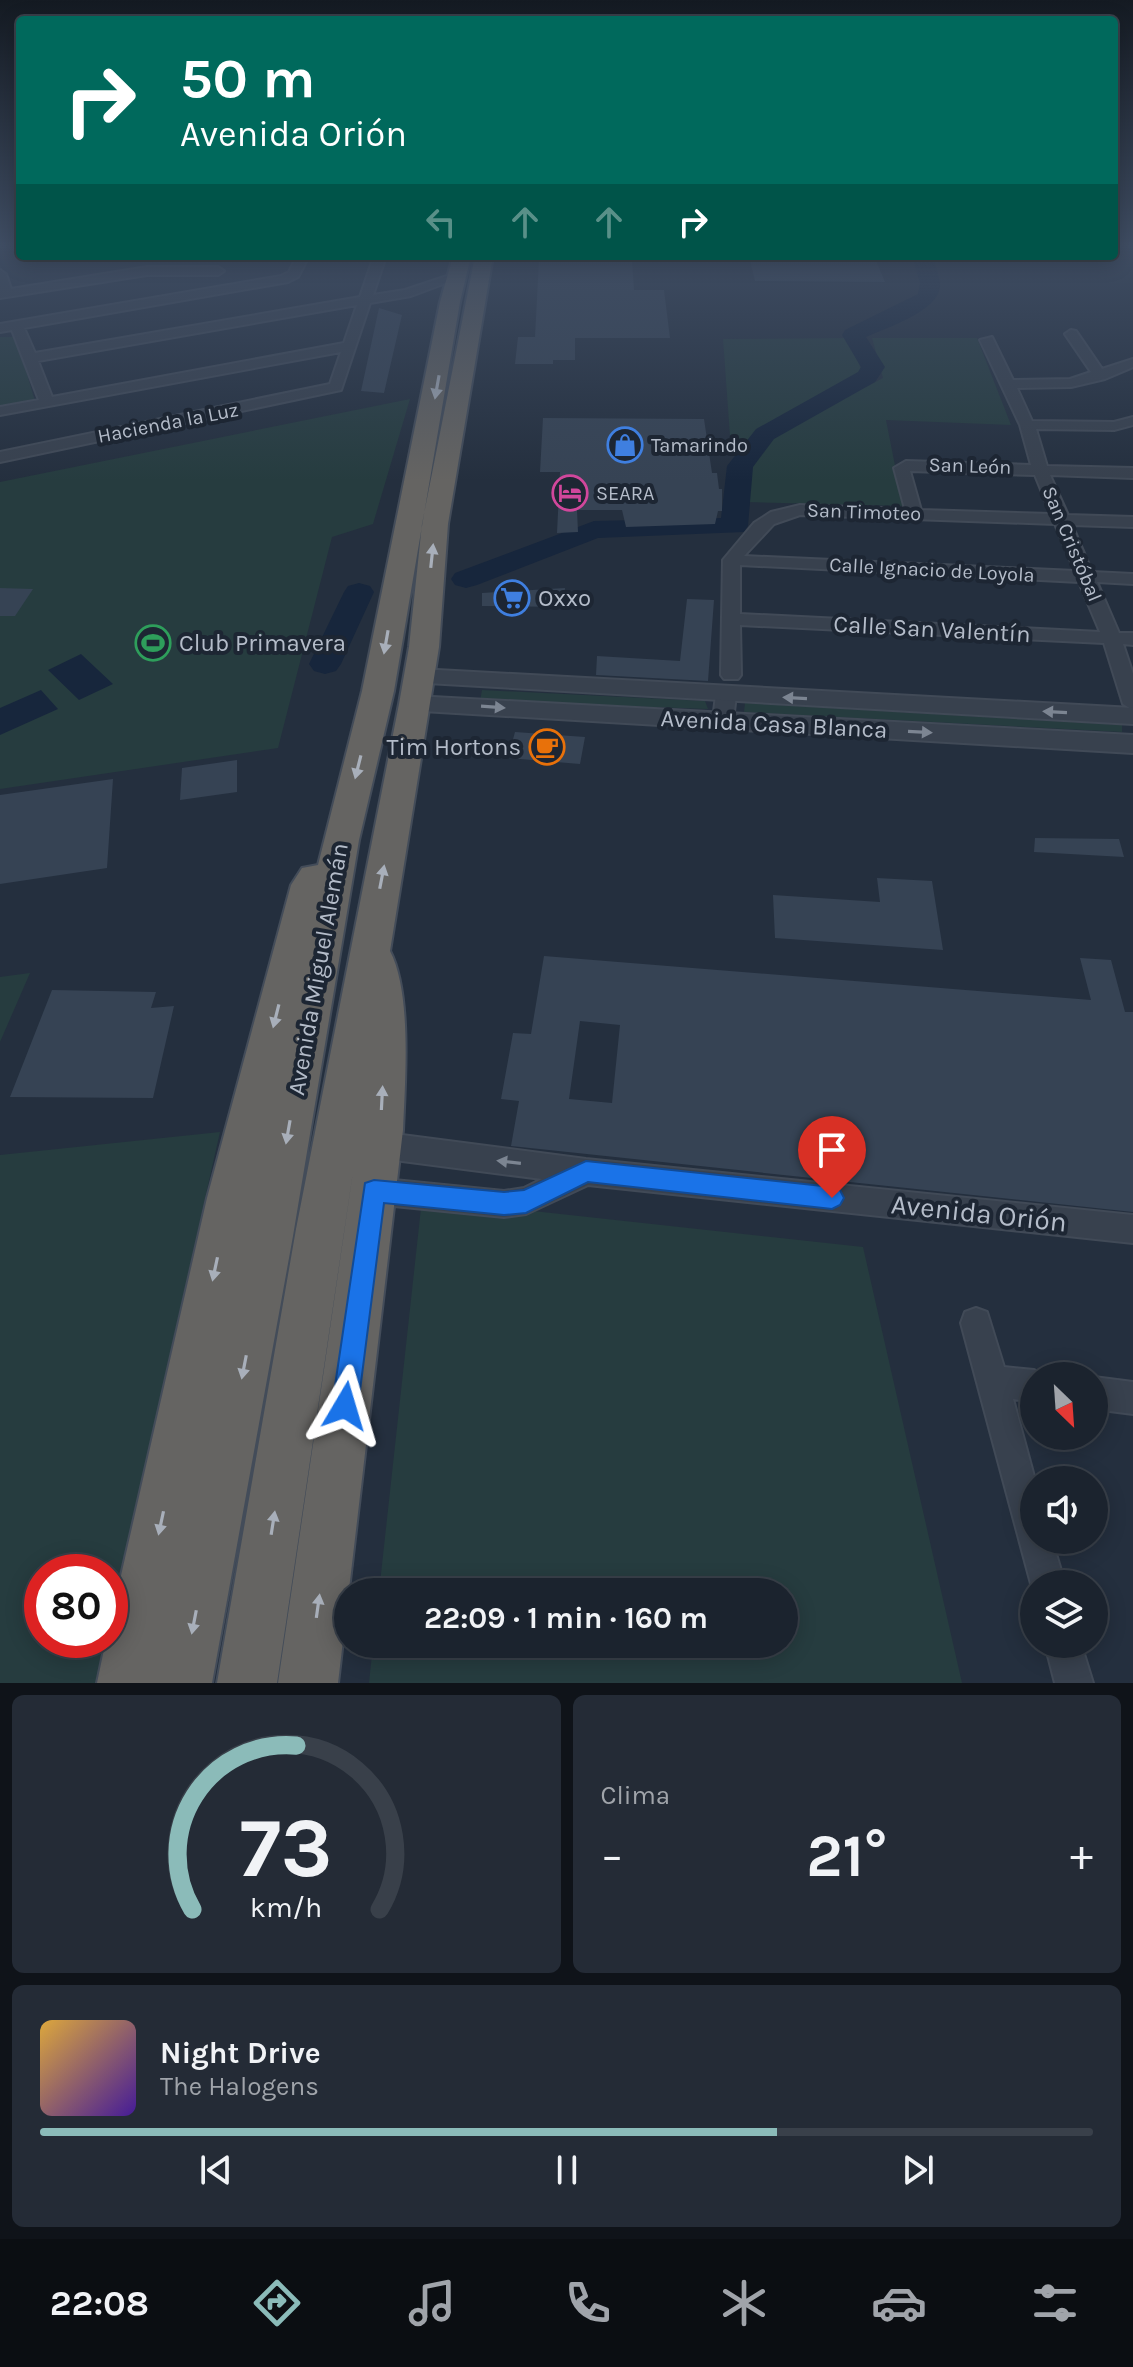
<!DOCTYPE html>
<html lang="es">
<meta charset="utf-8">
<style>
body{margin:0;font-family:Karla,sans-serif;background:#242b36;color:#f1f3f6;height:100vh;display:flex;flex-direction:column;font-size:30px;white-space:nowrap}
*{box-sizing:border-box;margin:0}
p{font-size:26px;color:#a0a4aa}
.icon{flex:none;width:44px;height:44px;fill:none;stroke:currentColor;stroke-width:2;stroke-linecap:round;stroke-linejoin:round}
.map{position:relative;height:1683px;overflow:hidden}
.sheet{display:flex;flex-direction:column;gap:12px;padding:12px;background:#0f1319;flex:1}
.sheet>*{flex:none}
.hud{position:absolute;left:16px;top:16px;width:1102px;height:244px;border-radius:8px;box-shadow:0 4px 20px #0003,0 0 0 2px #39404a;background:#00695c;color:#fff;overflow:hidden}
.needle{width:52px;rotate:155deg}
.fabs{position:absolute;left:1020px;top:1362px;display:grid;gap:16px}
.fabs a{display:grid;place-items:center;width:88px;height:88px;border-radius:50%;background:#1b232e;box-shadow:0 4px 20px #0003,0 0 0 2px #39404a;font-size:40px}
.speed{position:absolute;left:24px;top:1554px;display:flex;gap:16px;font-size:40px;font-weight:700;text-align:center}
.speed>*{display:grid;place-content:center;width:104px;height:104px;border-radius:50%;background:#1b232e;box-shadow:0 4px 20px #0003,0 0 0 2px #39404a;line-height:1}
.speed .limit{border:12px solid #d22;background:#fff;color:#111}
.pin{position:absolute;display:grid;place-items:center;width:68px;height:68px;color:#fff;margin:-82px -34px;border-radius:50% 50% 50% 0;rotate:-45deg;box-shadow:0 0 8px #0007}
.pin .icon{rotate:45deg}
.me{position:absolute;width:88px;margin:-44px;rotate:7deg;stroke-linejoin:round;filter:drop-shadow(0 0 6px #0008)}
.turn{display:flex;align-items:center;gap:28px;height:168px;padding:0 32px;font-size:36px}
.turn .icon{width:104px;height:104px;stroke-width:2.5}
.turn b{display:block;font-size:56px;line-height:68px}
.lanes{display:flex;align-items:center;height:76px;padding:0 32px;background:#0003;justify-content:center;gap:40px;direction:ltr}
.lanes .off{opacity:.35}
.big{font-size:60px;font-weight:700;line-height:1.1}
.sheet .widget{flex:1;display:flex;flex-direction:column;justify-content:center;gap:12px;min-width:0;padding:0 28px;border-radius:12px;background:#242b36}
.sheet .dial{align-items:center;gap:0}
.dial svg{height:208px;overflow:visible;fill:none;stroke:#39404a;stroke-width:7;stroke-linecap:round;text-anchor:middle}
.dial text{fill:#f1f3f6;stroke:none}
.song{display:flex;align-items:center;gap:24px}
.cover{width:96px;height:96px;border-radius:12px;background:linear-gradient(135deg,hsl(40 70% 55%),hsl(260 70% 35%))}
.played{height:8px;border-radius:4px;background:linear-gradient(90deg,#8bbbb9 70%,#39404a 70%)}
.keys{display:flex;justify-content:space-around;direction:ltr}
.heat{display:flex;justify-content:space-between;align-items:center;font-size:44px;direction:ltr}
.sheet .tiles{flex:1;display:grid;gap:12px;grid-template-columns:1fr 1fr}
.widget:last-child{grid-column:span 2}
.trip{position:absolute;left:334px;top:1578px;width:464px;height:80px;border-radius:40px;background:#1b232e;box-shadow:0 4px 20px #0003,0 0 0 2px #39404a;font-weight:700;line-height:80px;text-align:center}
.tabs{display:flex;height:128px;justify-content:space-around;align-items:center;background:#0b0e12;color:#a0a4aa}
.tabs .icon{width:56px;height:56px}
.tabs .selected{color:#8bbbb9}
.tabs b{font-size:36px;color:#f1f3f6}
.map>svg:first-child{display:block}
</style>
<div class="map">
<svg width="1133" height="1683" viewBox="0 0 1133 1683">
<rect width="100%" height="100%" fill="#242f3e"/>
<path fill="#263c3f" d="M 0,337 L 16,337 L 35,401 L 0,408 Z
M 847,338 L 863,373 L 731,450 L 723,339 Z
M 872,338 L 977,338 L 1011,425 L 886,420 L 903,506 L 747,502 L 748,471 L 778,432 L 883,378 Z
M 410,399 L 373,524 L 332,537 L 278,748 L 0,789 L 0,482 Z
M 482,690 L 705,701 L 708,709 L 480,701 Z
M 745,703 L 1122,725 L 1122,732 L 744,712 Z
M 30,973 L 0,1042 L 0,977 Z
M 220,1132 L 110,1620 L 110,1572 L 42,1572 L 42,1640 L 105,1640 L 96,1683 L 0,1683 L 0,1155 Z
M 422,1199 L 863,1247 L 962,1683 L 369,1683 L 373,1644 L 784,1644 L 784,1592 L 379,1592 Z"/>
<path fill="#17263c" d="M 81,654 L 113,684 L 79,700 L 48,670 Z
M 41,690 L 58,709 L 0,735 L 0,708 Z"/>
<g fill="none" stroke-linecap="round" stroke-linejoin="round">
<path fill="#17263c" fill-rule="evenodd" d="M 912,256 L 932,256 C 935,265 940,276 940,286 C 939,311 886,328 866,337 L 885,367 L 875,382 L 774,439 L 753,467 L 748,526 L 744,532 L 598,538 L 477,585 L 466,588 L 455,585 L 451,579 L 455,573 L 594,521 L 721,518 L 727,466 L 756,429 L 858,372 L 861,367 L 842,335 L 845,330 L 918,294 L 920,283 Z
M 359,583 L 370,586 L 374,592 L 341,664 L 336,671 L 325,674 L 314,671 L 309,664 L 344,592 L 348,586 Z"/>
</g>
<path fill="#364354" fill-rule="evenodd" d="M 749,256 L 874,256 L 885,282 L 755,281 Z
M 539,259 L 632,260 L 634,290 L 664,290 L 670,338 L 575,338 L 575,360 L 553,360 L 553,364 L 515,364 L 518,337 L 535,337 Z
M 379,308 L 402,315 L 384,393 L 361,391 Z
M 543,418 L 704,419 L 712,473 L 717,473 L 719,489 L 722,489 L 722,511 L 718,511 L 715,524 L 626,527 L 622,510 L 577,510 L 578,532 L 557,533 L 560,472 L 540,472 Z
M 0,588 L 33,589 L 15,616 L 0,616 Z
M 565,588 L 563,607 L 482,606 L 482,593 Z
M 687,599 L 714,600 L 708,681 L 596,675 L 597,656 L 680,661 Z
M 515,732 L 585,737 L 580,764 L 508,758 Z
M 237,760 L 237,792 L 180,800 L 182,768 Z
M 113,779 L 107,868 L 0,884 L 0,795 Z
M 1035,838 L 1119,839 L 1124,857 L 1034,852 Z
M 877,878 L 932,881 L 943,950 L 775,938 L 773,895 L 880,902 Z
M 544,956 L 1091,1000 L 1080,958 L 1111,960 L 1125,1012 L 1133,1012 L 1133,1212 L 511,1146 L 519,1101 L 501,1099 L 513,1033 L 531,1034 ZM 580,1021 L 620,1025 L 612,1103 L 569,1099 Z
M 52,990 L 156,992 L 151,1008 L 174,1006 L 153,1098 L 10,1097 Z"/>
<g fill="none" stroke-linecap="round" stroke-linejoin="round">
<defs>
<path id="minor" d="M 297,256 L 309,256 L 298,277 L 288,282 L 24,328 L 35,353 L 360,297 L 374,256 L 386,256 L 373,295 L 405,290 L 456,273 L 462,277 L 411,296 L 370,303 L 341,390 L 0,462 L 0,452 L 330,384 L 341,352 L 0,415 L 0,407 L 39,400 L 12,330 L 0,332 L 0,324 L 281,276 L 289,272 ZM 357,305 L 344,343 L 52,397 L 38,361 Z
M 147,267 L 218,267 L 224,271 L 218,275 L 147,275 L 0,298 L 0,270 L 6,274 L 11,289 Z
M 1071,330 L 1076,331 L 1102,369 L 1133,359 L 1133,367 L 1105,379 L 1071,387 L 1017,388 L 1032,421 L 1114,422 L 1133,417 L 1133,425 L 1114,430 L 1036,429 L 1047,466 L 1133,468 L 1133,478 L 1050,475 L 1068,515 L 1133,517 L 1133,527 L 1072,525 L 1092,572 L 1133,574 L 1133,584 L 1097,582 L 1119,633 L 1133,633 L 1133,645 L 1123,644 L 1133,674 L 1133,710 L 1123,704 L 1104,643 L 740,625 L 741,675 L 738,679 L 724,679 L 721,675 L 723,560 L 754,523 L 771,512 L 800,505 L 905,509 L 894,468 L 906,461 L 1031,465 L 1020,425 L 980,340 L 992,337 L 1013,380 L 1070,379 L 1091,372 L 1065,334 ZM 910,471 L 1035,475 L 1051,514 L 921,510 ZM 800,515 L 1055,524 L 1075,571 L 744,556 L 774,524 ZM 740,565 L 1079,582 L 1100,632 L 740,614 Z
M 726,689 L 736,695 L 733,720 L 723,727 L 713,720 L 716,695 Z
M 379,1132 L 586,1159 L 1133,1215 L 1133,1243 L 588,1185 L 526,1214 L 504,1217 L 374,1204 L 364,1200 L 360,1191 L 364,1182 L 374,1178 L 504,1191 L 524,1188 L 542,1179 L 379,1158 L 369,1154 L 365,1145 L 369,1136 Z
M 976,1308 L 987,1312 L 1004,1367 L 1034,1370 L 1046,1376 L 1034,1376 L 1034,1402 L 1013,1399 L 1035,1480 L 1034,1540 L 1052,1540 L 1065,1584 L 1034,1584 L 1034,1595 L 961,1323 L 965,1312 Z
M 1094,1377 L 1133,1382 L 1133,1414 L 1094,1409 Z
M 1045,1644 L 1081,1644 L 1093,1683 L 1055,1683 Z"/>
<path id="tertiary" d="M 419,669 L 1133,708 L 1133,724 L 410,682 L 407,677 L 410,672 Z
M 415,696 L 1133,735 L 1133,753 L 406,710 L 403,704 L 406,698 Z"/>
<path id="trunk" d="M 453,256 L 471,256 L 460,302 L 394,691 L 359,840 L 293,1236 L 212,1683 L 97,1683 L 106,1640 L 110,1640 L 110,1624 L 207,1198 L 291,885 L 302,868 L 318,865 L 362,691 L 440,302 Z
M 475,256 L 493,256 L 448,524 L 439,647 L 390,951 C 412,993 405,1083 403,1130 L 338,1683 L 278,1683 L 354,1165 L 277,1683 L 217,1683 L 296,1229 L 399,704 L 409,647 L 422,524 Z"/>
</defs>
<use href="#minor" stroke="#414a57" stroke-width="4"/>
<use href="#tertiary" stroke="#414a57" stroke-width="4"/>
<use href="#trunk" stroke="#434c59" stroke-width="4"/>
<use href="#minor" fill="#38414e" fill-rule="evenodd"/>
<use href="#tertiary" fill="#38414e" fill-rule="evenodd"/>
<use href="#trunk" fill="#656462" fill-rule="evenodd"/>
</g>
<defs><path id="oneway-solid" d="M-6-.8H1V-3.2L6.5 0L1 3.2V.8H-6Z" transform="scale(2)"/></defs>
<g fill="#a8afba">
<use href="#oneway-solid" transform="translate(437 387) rotate(100)"/>
<use href="#oneway-solid" transform="translate(432 556) rotate(-84)"/>
<use href="#oneway-solid" transform="translate(386 642) rotate(100)"/>
<use href="#oneway-solid" transform="translate(358 767) rotate(104)"/>
<use href="#oneway-solid" transform="translate(382 877) rotate(-79)"/>
<use href="#oneway-solid" transform="translate(276 1016) rotate(104)"/>
<use href="#oneway-solid" transform="translate(382 1098) rotate(-87)"/>
<use href="#oneway-solid" transform="translate(288 1132) rotate(100)"/>
<use href="#oneway-solid" transform="translate(215 1269) rotate(102)"/>
<use href="#oneway-solid" transform="translate(244 1367) rotate(101)"/>
<use href="#oneway-solid" transform="translate(161 1523) rotate(102)"/>
<use href="#oneway-solid" transform="translate(273 1523) rotate(-81)"/>
<use href="#oneway-solid" transform="translate(318 1606) rotate(-82)"/>
<use href="#oneway-solid" transform="translate(194 1622) rotate(101)"/>
</g>
<g fill="#7c8592">
<use href="#oneway-solid" transform="translate(795 698) rotate(-177)"/>
<use href="#oneway-solid" transform="translate(493 707) rotate(4)"/>
<use href="#oneway-solid" transform="translate(1055 712) rotate(-177)"/>
<use href="#oneway-solid" transform="translate(920 732) rotate(3)"/>
<use href="#oneway-solid" transform="translate(509 1162) rotate(-173)"/>
</g>
<linearGradient id="sky" x2="0" y2="1"><stop stop-color="#141a22"/><stop offset="0.51" stop-color="#3f4d63"/><stop offset="1" stop-color="#3f4d63" stop-opacity="0"/></linearGradient>
<rect width="1133" height="481" fill="url(#sky)"/>
<path fill="#1a73e8" stroke="#114b97" stroke-width="2" d="M 586,1161 L 832,1187 L 840,1190 L 844,1198 L 840,1205 L 832,1209 L 588,1182 L 526,1213 L 504,1215 L 384,1203 L 358,1406 L 354,1416 L 345,1420 L 336,1416 L 332,1406 L 365,1183 L 374,1180 L 504,1192 L 524,1190 Z"/>
<defs>
<symbol id="shop-ring" viewBox="-11 -11 22 22"><circle r="9.5" fill="#1d2633" stroke="#3f7fe0" stroke-width="1.5"/><path d="M-5-2.5h2.3a2.7 3.5 0 0 1 5.4 0H5L5.5 6h-11ZM-1.5-2.5h3a1.5 2.3 0 0 0-3 0Z" fill="#3f7fe0"/></symbol>
<symbol id="hotel-ring" viewBox="-11 -11 22 22"><circle r="9.5" fill="#1d2633" stroke="#d1479c" stroke-width="1.5"/><path d="M-6-4.5h1.5V1H6V5H4.5V3h-9V5H-6ZM-4 0a1.8 1.8 0 1 1 3.6 0ZM.5 0V-2.5h3Q6-2.5 6 0Z" fill="#d1479c"/></symbol>
<symbol id="supermarket-ring" viewBox="-11 -11 22 22"><circle r="9.5" fill="#1d2633" stroke="#3f7fe0" stroke-width="1.5"/><path d="M-6-5.5h2.5l.6 2H6L4.5 2H-2.5L-4.4-4H-6ZM-1.5 3.2a1.3 1.3 0 1 0 .1 0ZM3 3.2a1.3 1.3 0 1 0 .1 0Z" fill="#3f7fe0"/></symbol>
<symbol id="stadium-ring" viewBox="-11 -11 22 22"><circle r="9.5" fill="#1d2633" stroke="#2e9e5b" stroke-width="1.5"/><path d="M0-5a6.5 5 0 1 0 0 10a6.5 5 0 1 0 0-10ZM-3.5-1.8h7v3.6h-7Z" fill="#2e9e5b"/></symbol>
<symbol id="cafe-ring" viewBox="-11 -11 22 22"><circle r="9.5" fill="#1d2633" stroke="#e8710a" stroke-width="1.5"/><path d="M-5.5-4.5H6V0H3Q3 3.5 0 3.5H-2.5Q-5.5 3.5-5.5 0ZM3-3.2v2h1.7v-2ZM-6 4.5H4V6H-6Z" fill="#e8710a"/></symbol>
</defs>
<g fill-rule="evenodd">
<use href="#shop-ring" x="605" y="425" width="40" height="40"/>
<use href="#hotel-ring" x="550" y="473" width="40" height="40"/>
<use href="#supermarket-ring" x="492" y="578" width="40" height="40"/>
<use href="#stadium-ring" x="133" y="623" width="40" height="40"/>
<use href="#cafe-ring" x="527" y="727" width="40" height="40"/>
</g>
<g text-anchor="middle" dominant-baseline="central" stroke-width="8" stroke-linejoin="round" paint-order="stroke">
<g font-size="20" fill="#b4bcc9" stroke="#1d2633">
<text transform="translate(168 423) rotate(-11)">Hacienda la Luz</text>
<text transform="translate(970 466) rotate(2)">San León</text>
<text transform="translate(864 512) rotate(2)">San Timoteo</text>
<text transform="translate(1072 544) rotate(67)">San Cristóbal</text>
<text transform="translate(932 570) rotate(3)">Calle Ignacio de Loyola</text>
</g>
<g font-size="20" fill="#b4bcc9" stroke="#1d2633" text-anchor="start">
<text x="651" y="445">Tamarindo</text>
<text x="596" y="493">SEARA</text>
</g>
<g font-size="24" fill="#b4bcc9" stroke="#1d2633" text-anchor="start">
<text x="538" y="598">Oxxo</text>
<text x="179" y="643">Club Primavera</text>
<text x="521" y="747" text-anchor="end">Tim Hortons</text>
</g>
<g font-size="24" fill="#b4bcc9" stroke="#1d2633">
<text transform="translate(932 629) rotate(3)">Calle San Valentín</text>
<text transform="translate(774 724) rotate(3)">Avenida Casa Blanca</text>
<text transform="translate(318 969) rotate(-80)">Avenida Miguel Alemán</text>
</g>
<g font-size="28" fill="#b4bcc9" stroke="#1d2633">
<text transform="translate(979 1213) rotate(6)">Avenida Orión</text>
</g>
</g>
</svg>
<div class="fabs">
<a><svg class="needle" viewBox="-14 -14 28 28"><path d="M0-13l5 13h-10z" fill="#e53935"/><path d="M0 13l5-13h-10z" fill="#a0a4aa"/></svg></a>
<a><svg class="icon" aria-label="sound" viewBox="0 0 24 24"><path d="M4 9h4l5-4v14l-5-4H4zM17 9q2 3 0 6"/></svg></a>
<a><svg class="icon" aria-label="layers" viewBox="0 0 24 24"><path d="M12 4l9 5-9 5-9-5zM3 14l9 5 9-5"/></svg></a>
</div>
<div class="speed"><div class="limit">80</div></div>
<div class="pin" style="left:832px;top:1198px;background:#d93025"><svg class="icon" aria-label="arrive" viewBox="0 0 24 24"><path d="M6 21V4h12l-3 4 3 4H6"/></svg></div>
<svg class="me" style="left:345px;top:1406px" viewBox="-20 -20 40 40"><path d="M0-17L14 15 0 8-14 15z" fill="#1a73e8" stroke="#fff" stroke-width="4"/></svg>
<div class="trip">22:09 · 1 min · 160 m</div>
<div class="hud">
<div class="turn"><svg class="icon" aria-label="right" viewBox="0 0 24 24"><path d="M7 20v-9h11M14 6l5 5-5 5"/></svg><div><b>50 m</b>Avenida Orión</div></div>
<div class="lanes"><svg class="icon off" aria-label="left" viewBox="0 0 24 24"><path d="M17 20v-9H6M10 6l-5 5 5 5"/></svg><svg class="icon off" aria-label="ahead" viewBox="0 0 24 24"><path d="M12 20V5M6 11l6-6 6 6"/></svg><svg class="icon off" aria-label="ahead" viewBox="0 0 24 24"><path d="M12 20V5M6 11l6-6 6 6"/></svg><svg class="icon" aria-label="right" viewBox="0 0 24 24"><path d="M7 20v-9h11M14 6l5 5-5 5"/></svg></div>
</div>
</div>
<section class="sheet">
<div class="tiles">
<div class="widget dial"><svg viewBox="0 0 100 80">
<path d="M14 69A42 42 0 1 1 86 69"/>
<path d="M14 69A42 42 0 0 1 54 6" stroke="#8bbbb9"/>
<text x="50" y="56" font-size="32" font-weight="700">73</text>
<text x="50" y="72" font-size="11">km/h</text>
</svg></div>
<div class="widget"><p>Clima</p>
<div class="heat"><a>−</a><b class="big">21°</b><a>+</a></div>
</div>
<div class="widget">
<div class="song"><i class="cover"></i><div><b>Night Drive</b><p>The Halogens</p></div></div>
<div class="played"></div>
<div class="keys"><svg class="icon" aria-label="previous" viewBox="0 0 24 24"><path d="M18 5L8 12l10 7zM5 5v14"/></svg><svg class="icon" aria-label="pause" viewBox="0 0 24 24"><path d="M8 5v14M16 5v14"/></svg><svg class="icon" aria-label="next" viewBox="0 0 24 24"><path d="M6 5l10 7-10 7zM19 5v14"/></svg></div>
</div>
</div>
</section>
<nav class="tabs">
<b>22:08</b>
<svg class="icon selected" aria-label="directions" viewBox="0 0 24 24"><path d="M12 3l9 9-9 9-9-9zM9 14v-3h6M13 9l2 2-2 2"/></svg>
<svg class="icon" aria-label="music" viewBox="0 0 24 24"><path d="M9 18V5l10-2v13"/><circle cx="6" cy="18" r="3"/><circle cx="16" cy="16" r="3"/></svg>
<svg class="icon" aria-label="phone" viewBox="0 0 24 24"><path d="M5 4h4l2 5-3 2q2 4 5 5l2-3 5 2v4C11 20 4 13 5 4z"/></svg>
<svg class="icon" aria-label="climate" viewBox="0 0 24 24"><path d="M12 3v18M4 7l16 10M4 17L20 7"/></svg>
<svg class="icon" aria-label="car" viewBox="0 0 24 24"><path d="M5 17H2v-5l4-1 3-4h7l3 4 3 1v5h-3M9 17h6M6 11h13"/><circle cx="7" cy="17" r="2"/><circle cx="17" cy="17" r="2"/></svg>
<svg class="icon" aria-label="filters" viewBox="0 0 24 24"><path d="M4 7h16M4 17h16"/><circle cx="9" cy="7" r="2"/><circle cx="15" cy="17" r="2"/></svg>
</nav>
